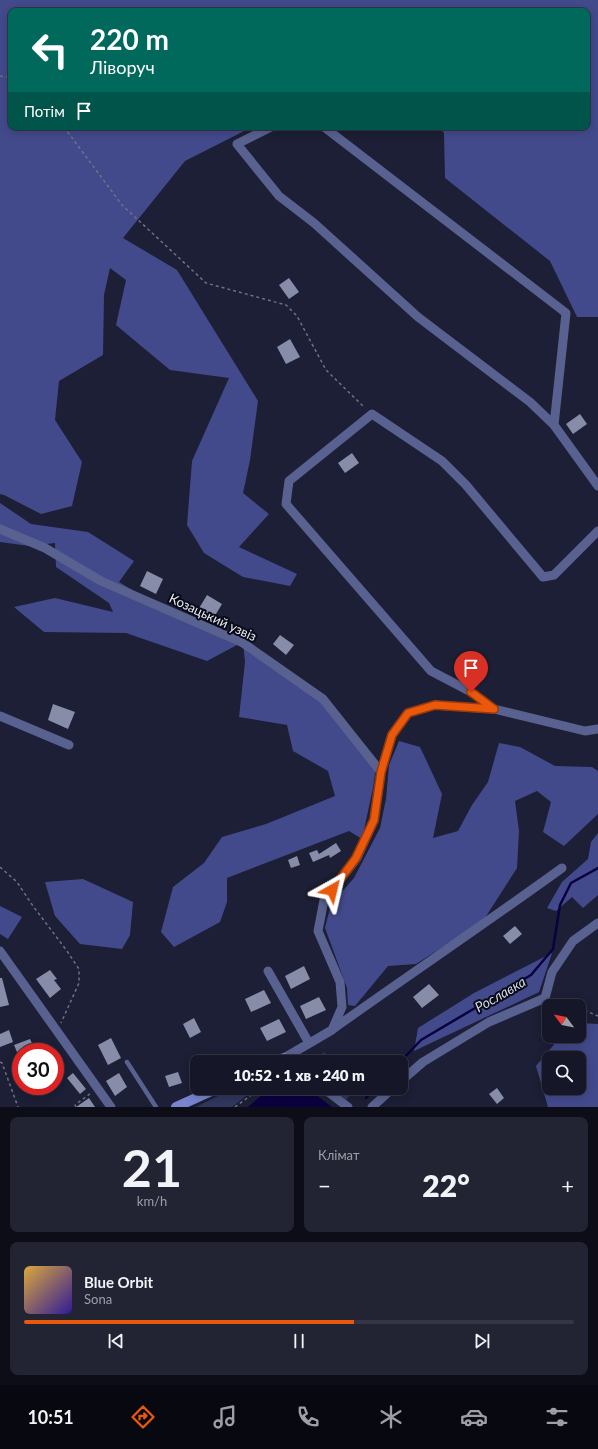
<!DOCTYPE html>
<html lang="uk">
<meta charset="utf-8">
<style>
body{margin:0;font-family:Lato,sans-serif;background:#222434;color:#f1f3f6;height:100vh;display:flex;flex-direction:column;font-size:15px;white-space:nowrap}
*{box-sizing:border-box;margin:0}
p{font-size:13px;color:#9d9fa8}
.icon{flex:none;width:22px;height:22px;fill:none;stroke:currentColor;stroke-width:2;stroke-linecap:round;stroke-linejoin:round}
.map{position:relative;height:1107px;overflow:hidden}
.side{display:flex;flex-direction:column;gap:10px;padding:10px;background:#0c0d16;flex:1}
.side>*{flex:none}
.guide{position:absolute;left:8px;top:8px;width:582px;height:122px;border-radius:8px;box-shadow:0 2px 10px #0003,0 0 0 1px #343645;background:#00695c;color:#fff;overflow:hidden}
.needle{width:26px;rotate:302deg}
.buttons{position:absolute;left:542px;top:999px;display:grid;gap:8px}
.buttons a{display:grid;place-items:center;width:44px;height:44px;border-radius:8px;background:#151728;box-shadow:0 2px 10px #0003,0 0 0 1px #343645;font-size:20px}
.speed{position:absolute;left:12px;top:1043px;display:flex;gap:8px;font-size:20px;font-weight:700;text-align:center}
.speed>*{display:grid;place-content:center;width:52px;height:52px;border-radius:50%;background:#151728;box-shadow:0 2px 10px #0003,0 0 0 1px #343645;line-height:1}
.speed .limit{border:6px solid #d22;background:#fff;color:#111}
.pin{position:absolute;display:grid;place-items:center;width:34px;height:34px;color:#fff;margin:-41px -17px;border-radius:50% 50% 50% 0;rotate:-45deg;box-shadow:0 0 4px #0007}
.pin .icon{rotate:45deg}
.me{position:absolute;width:44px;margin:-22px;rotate:37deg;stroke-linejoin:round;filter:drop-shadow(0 0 3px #0008)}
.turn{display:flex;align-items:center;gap:14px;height:84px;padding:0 16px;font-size:18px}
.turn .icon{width:52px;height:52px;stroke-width:2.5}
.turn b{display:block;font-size:28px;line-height:34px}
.then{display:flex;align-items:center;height:38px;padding:0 16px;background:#0003;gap:8px;font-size:15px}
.big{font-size:30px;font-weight:800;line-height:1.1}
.side .widget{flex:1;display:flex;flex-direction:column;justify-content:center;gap:6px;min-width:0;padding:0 14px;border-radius:8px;background:#222434}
.side .dial{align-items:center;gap:0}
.dial b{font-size:52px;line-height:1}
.song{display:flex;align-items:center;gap:12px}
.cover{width:48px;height:48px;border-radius:6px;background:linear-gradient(135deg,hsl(40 70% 55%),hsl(250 70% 35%))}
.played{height:4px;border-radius:2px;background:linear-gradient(90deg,#ea580c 60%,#343645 60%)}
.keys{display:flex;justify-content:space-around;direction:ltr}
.heat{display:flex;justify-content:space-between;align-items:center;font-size:22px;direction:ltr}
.side .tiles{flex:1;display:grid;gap:10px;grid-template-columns:1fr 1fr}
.widget:last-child{grid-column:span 2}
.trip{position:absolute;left:190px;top:1055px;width:218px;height:40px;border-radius:8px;background:#151728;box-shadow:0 2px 10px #0003,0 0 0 1px #343645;font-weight:800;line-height:40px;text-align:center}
.dock{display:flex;height:64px;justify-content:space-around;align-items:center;background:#080910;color:#9d9fa8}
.dock .icon{width:28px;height:28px}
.dock .current{color:#ea580c}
.dock b{font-size:18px;color:#f1f3f6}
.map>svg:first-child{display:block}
</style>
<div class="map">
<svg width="598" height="1107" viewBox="0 0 598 1107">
<rect width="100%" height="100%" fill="#1c1f35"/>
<path fill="#30365d" d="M 324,1052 L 337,1062 L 316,1062 Z
M 234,1088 L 256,1088 L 232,1107 L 196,1107 Z
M 332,1088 L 356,1088 L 346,1100 Z"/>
<path fill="#424a8c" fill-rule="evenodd" d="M 0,0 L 598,0 L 598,317 L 577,317 L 550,261 L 445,178 L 444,133 L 439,127 L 587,127 L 587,11 L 11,11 L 11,127 L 252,127 L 185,161 L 123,238 L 177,270 L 258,401 L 250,460 L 243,493 L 269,514 L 239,547 L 297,574 L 290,586 L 243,577 L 204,553 L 187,525 L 192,461 L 229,378 L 170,370 L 116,325 L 126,280 L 110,268 L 104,295 L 103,355 L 59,381 L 55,420 L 82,462 L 72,506 L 41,514 L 4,495 L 0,494 Z
M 0,503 L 31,524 L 88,532 L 134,561 L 119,582 L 180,619 L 237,645 L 207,661 L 126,633 L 44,632 L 14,607 L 55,598 L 113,612 L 109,603 L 56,567 L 55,543 L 29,546 L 0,542 Z
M 243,643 L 323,699 L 376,767 L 373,788 L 362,839 L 349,831 L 227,878 L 227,902 L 220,922 L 174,947 L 161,932 L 173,887 L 204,863 L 222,837 L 266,824 L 335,796 L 328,771 L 293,751 L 287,725 L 239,717 L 245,662 Z
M 399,741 L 420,747 L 442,794 L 433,838 L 458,831 L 472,805 L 488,782 L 499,743 L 520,747 L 555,766 L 592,767 L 598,771 L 598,814 L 564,846 L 543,832 L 551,802 L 537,791 L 515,801 L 519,831 L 517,868 L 483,921 L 416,964 L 388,966 L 355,1006 L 348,1005 L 347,988 L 325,928 L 331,904 L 354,878 L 380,828 L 386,799 L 389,765 Z
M 598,833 L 598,895 L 583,908 L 572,897 L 556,911 L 547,908 L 562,882 L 588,859 L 591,842 Z
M 83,879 L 133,902 L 130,935 L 122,949 L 80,944 L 55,916 L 45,882 Z
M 0,906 L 22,917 L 8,939 L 0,934 Z
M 552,953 L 539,992 L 414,1051 L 418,1028 L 474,993 Z
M 579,1023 L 598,1024 L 598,1107 L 548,1107 L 536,1066 L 561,1036 L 579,1036 ZM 549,1058 L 579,1058 L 579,1088 L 549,1088 Z"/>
<path fill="#0a013f" d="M 270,1088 L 307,1088 L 332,1107 L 248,1107 Z"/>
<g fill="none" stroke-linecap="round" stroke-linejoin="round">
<path stroke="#0a013f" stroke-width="2.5" d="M 400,1062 L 421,1040 L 531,975 L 553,949 L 560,905 L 571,883 L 598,868
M 366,1098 L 375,1088"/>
</g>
<path fill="#878da9" d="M 289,278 L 299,292 L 289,299 L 279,285 Z
M 290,339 L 300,357 L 286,364 L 277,347 Z
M 580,414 L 587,424 L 573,434 L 566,424 Z
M 352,453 L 359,463 L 345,473 L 338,463 Z
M 147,571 L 163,579 L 156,594 L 140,586 Z
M 207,595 L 222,604 L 213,619 L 198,610 Z
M 280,635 L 294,645 L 286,655 L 273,644 Z
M 53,704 L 75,712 L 68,729 L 48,720 Z
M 336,843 L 341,851 L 330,858 L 329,855 L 313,862 L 309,853 L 317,850 L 319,854 Z
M 297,856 L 300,865 L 291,868 L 288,860 Z
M 515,926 L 522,934 L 510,944 L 503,936 Z
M 304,966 L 310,979 L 291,989 L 285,976 Z
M 50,970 L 57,979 L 54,980 L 61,989 L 50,998 L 36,979 Z
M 0,978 L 2,978 L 9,1005 L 0,1007 Z
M 429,984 L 439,995 L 422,1008 L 413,997 Z
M 264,990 L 271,1003 L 251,1012 L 245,999 Z
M 319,997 L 326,1010 L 306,1019 L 300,1006 Z
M 194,1018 L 201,1032 L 190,1038 L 183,1024 Z
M 279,1019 L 286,1032 L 267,1041 L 260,1028 Z
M 9,1030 L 13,1042 L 0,1047 L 0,1034 Z
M 111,1038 L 121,1058 L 108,1065 L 98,1045 Z
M 30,1039 L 36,1052 L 17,1052 L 14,1045 Z
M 178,1072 L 182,1083 L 169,1087 L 165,1076 Z
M 73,1073 L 86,1089 L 80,1094 L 67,1078 Z
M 119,1073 L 127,1087 L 115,1096 L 106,1081 Z
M 497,1088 L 504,1098 L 497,1104 L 489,1094 Z
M 89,1098 L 95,1107 L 76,1107 Z"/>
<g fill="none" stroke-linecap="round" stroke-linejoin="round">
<path stroke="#6f7286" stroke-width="1.5" stroke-dasharray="3 3" stroke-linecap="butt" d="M 0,76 L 7,77 L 11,79
M 64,127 L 122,205 L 206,283 L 286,305 L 297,316 L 326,370 L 365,408
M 0,867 L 17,882 L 33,906 L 67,951 L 79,969 L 79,983 L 61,1023
M 554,1000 L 575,1006
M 579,1008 L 598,1016
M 0,1062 L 2,1063 L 18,1107
M 76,1107 L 75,1105 L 91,1093
M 235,1107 L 261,1088"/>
<path stroke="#596190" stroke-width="4.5" d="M 127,1062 L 156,1107"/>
<path stroke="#596190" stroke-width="9" d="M 271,127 L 237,144 L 279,196 L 314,223 L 418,317 L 530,402 L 554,425 L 598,486
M 324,127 L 566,313 L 554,425
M 0,529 L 45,548 L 101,581 L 243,643 L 323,699 L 381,772
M 494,709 L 471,692 L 431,671 L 286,504 L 289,481 L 372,414 L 442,461 L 466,485 L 543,577 L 554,575 L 598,531
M 0,716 L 69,745
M 0,951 L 111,1107
M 268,971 L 309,1043
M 333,1029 C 409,975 486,923 562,868
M 289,1062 L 284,1058 L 332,1030 L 342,1007 L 340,982 L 318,931 L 324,900 L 357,858 L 374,820 L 381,772 L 392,735 L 408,713 L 435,705 L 494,709 L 585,731 L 598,729
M 401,1081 L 423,1062 L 489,1022 L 545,998 L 552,972 L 573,941 L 598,923
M 323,1088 L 348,1107
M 372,1107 L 393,1088"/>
<path stroke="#7884d0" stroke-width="10" d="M 276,1062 L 284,1058
M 176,1107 L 218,1088"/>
</g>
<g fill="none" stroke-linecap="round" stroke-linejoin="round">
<defs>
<path id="route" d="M 332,890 L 356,858 L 374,820 L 381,772 L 392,735 L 408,713 L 435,705 L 494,709 L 471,692"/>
</defs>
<use href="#route" stroke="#983908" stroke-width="10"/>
<use href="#route" stroke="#ea580c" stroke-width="7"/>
</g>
<g text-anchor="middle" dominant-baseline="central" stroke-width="4" stroke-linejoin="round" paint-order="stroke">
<g font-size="13" fill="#e9ecfc" stroke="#080a14">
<text transform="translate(213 617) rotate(25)">Козацький узвіз</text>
</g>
<g font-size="14" font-style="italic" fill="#d5daee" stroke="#080a14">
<text transform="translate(500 994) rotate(-30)">Рославка</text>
</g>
</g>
</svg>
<div class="buttons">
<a><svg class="needle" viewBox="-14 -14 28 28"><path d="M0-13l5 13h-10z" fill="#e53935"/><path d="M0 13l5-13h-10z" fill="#9d9fa8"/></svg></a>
<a><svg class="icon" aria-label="search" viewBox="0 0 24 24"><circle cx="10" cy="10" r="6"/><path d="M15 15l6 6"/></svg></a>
</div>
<div class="speed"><div class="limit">30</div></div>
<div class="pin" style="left:471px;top:692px;background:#d93025"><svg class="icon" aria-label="arrive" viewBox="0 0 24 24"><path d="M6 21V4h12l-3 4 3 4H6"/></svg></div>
<svg class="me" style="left:332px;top:890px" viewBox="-20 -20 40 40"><path d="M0-17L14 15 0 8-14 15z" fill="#ea580c" stroke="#fff" stroke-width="4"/></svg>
<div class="trip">10:52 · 1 хв · 240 m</div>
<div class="guide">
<div class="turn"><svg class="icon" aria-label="left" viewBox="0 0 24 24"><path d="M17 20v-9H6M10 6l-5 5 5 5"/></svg><div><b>220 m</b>Ліворуч</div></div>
<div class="then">Потім<svg class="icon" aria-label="arrive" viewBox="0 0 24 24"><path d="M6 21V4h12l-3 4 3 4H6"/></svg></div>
</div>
</div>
<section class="side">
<div class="tiles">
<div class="widget dial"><b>21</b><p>km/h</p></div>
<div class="widget"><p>Клімат</p>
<div class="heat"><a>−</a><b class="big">22°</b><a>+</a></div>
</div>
<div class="widget">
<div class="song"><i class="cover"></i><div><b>Blue Orbit</b><p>Sona</p></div></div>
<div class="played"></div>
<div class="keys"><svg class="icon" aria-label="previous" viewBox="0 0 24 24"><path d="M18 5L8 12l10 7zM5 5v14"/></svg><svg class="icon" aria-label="pause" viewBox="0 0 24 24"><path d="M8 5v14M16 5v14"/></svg><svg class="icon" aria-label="next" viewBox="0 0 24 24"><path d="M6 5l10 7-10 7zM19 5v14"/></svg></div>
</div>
</div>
</section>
<nav class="dock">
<b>10:51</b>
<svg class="icon current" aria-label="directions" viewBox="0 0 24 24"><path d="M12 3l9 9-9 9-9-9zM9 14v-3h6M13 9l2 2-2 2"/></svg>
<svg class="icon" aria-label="music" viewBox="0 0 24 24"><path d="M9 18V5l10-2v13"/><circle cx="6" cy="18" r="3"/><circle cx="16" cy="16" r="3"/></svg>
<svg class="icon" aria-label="phone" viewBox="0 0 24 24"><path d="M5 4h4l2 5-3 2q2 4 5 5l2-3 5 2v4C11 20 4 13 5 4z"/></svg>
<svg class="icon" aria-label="climate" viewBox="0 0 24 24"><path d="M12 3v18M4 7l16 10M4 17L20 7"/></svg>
<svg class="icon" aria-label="car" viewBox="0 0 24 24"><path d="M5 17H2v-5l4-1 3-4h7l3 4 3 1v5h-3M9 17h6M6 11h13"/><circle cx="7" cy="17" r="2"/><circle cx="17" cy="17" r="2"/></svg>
<svg class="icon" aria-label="filters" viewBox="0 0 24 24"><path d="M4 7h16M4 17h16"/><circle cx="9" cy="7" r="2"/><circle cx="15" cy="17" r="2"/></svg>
</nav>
